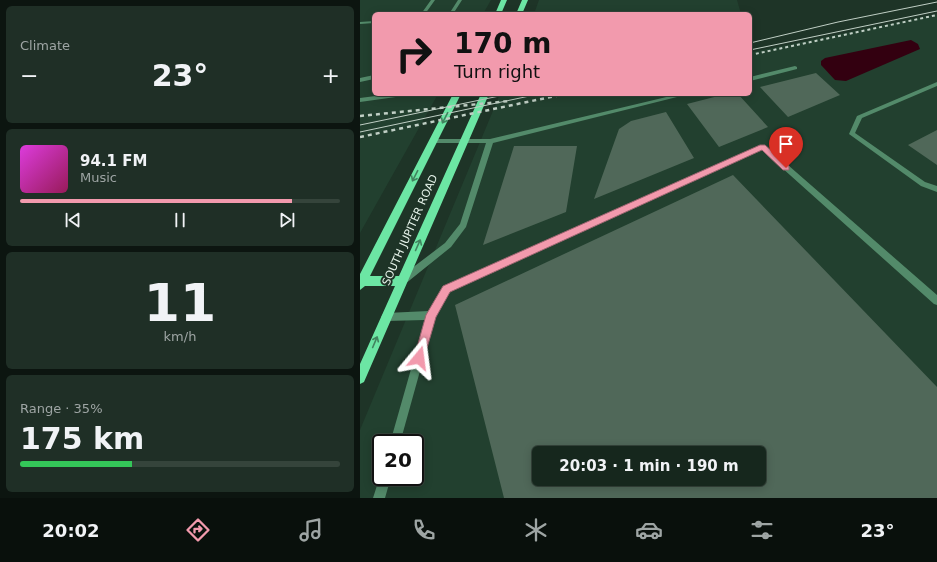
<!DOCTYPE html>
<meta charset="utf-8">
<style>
body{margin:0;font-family:"DejaVu Sans",sans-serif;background:#1f2f26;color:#f1f3f6;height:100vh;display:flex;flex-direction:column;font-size:15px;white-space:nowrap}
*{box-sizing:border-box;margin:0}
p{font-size:13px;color:#9ea5a4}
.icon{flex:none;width:22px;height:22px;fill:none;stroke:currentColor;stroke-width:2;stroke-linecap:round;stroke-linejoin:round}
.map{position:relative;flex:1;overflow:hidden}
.side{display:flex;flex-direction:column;gap:6px;padding:6px;background:#0c1510;width:360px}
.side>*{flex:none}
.top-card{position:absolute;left:12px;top:12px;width:380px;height:84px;border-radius:6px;box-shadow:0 2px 10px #0003,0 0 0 1px #35443b;background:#f29aad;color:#111;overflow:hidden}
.speed{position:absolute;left:12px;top:434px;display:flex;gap:8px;font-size:20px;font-weight:700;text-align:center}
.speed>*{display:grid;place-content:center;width:52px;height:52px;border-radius:50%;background:#16271d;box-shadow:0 2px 10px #0003,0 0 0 1px #35443b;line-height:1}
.speed .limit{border:2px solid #111;border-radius:6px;background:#fff;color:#111}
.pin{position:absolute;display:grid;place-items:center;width:34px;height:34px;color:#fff;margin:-41px -17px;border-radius:50% 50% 50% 0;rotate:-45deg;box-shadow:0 0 4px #0007}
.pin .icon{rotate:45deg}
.me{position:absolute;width:44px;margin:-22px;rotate:16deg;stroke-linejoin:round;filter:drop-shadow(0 0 3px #0008)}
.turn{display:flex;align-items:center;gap:14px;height:84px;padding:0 16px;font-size:18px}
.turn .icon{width:52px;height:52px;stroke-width:2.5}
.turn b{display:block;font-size:28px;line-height:34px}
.big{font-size:30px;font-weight:800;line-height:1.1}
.side .widget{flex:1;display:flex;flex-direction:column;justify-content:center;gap:6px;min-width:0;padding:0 14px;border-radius:6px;background:#1f2f26}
.side .dial{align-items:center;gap:0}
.dial b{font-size:52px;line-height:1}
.song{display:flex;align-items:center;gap:12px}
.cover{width:48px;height:48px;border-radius:6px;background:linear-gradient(135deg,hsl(300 70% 55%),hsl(330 70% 35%))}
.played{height:4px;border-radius:2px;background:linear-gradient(90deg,#f29aad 85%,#35443b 85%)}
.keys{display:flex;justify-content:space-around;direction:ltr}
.heat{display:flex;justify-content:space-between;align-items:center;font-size:22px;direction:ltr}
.charge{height:6px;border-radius:3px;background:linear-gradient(90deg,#34c759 35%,#35443b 0)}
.trip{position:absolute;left:172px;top:446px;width:234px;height:40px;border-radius:6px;background:#16271d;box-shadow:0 2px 10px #0003,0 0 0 1px #35443b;font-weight:800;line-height:40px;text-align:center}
.tabs{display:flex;height:64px;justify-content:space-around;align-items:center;background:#09100c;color:#9ea5a4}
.tabs .icon{width:28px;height:28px}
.tabs .selected{color:#f29aad}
.tabs b{font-size:18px;color:#f1f3f6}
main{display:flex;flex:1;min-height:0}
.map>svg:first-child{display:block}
</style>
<main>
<section class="side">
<div class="widget"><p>Climate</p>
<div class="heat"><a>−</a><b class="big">23°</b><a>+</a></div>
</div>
<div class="widget">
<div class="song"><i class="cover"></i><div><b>94.1 FM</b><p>Music</p></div></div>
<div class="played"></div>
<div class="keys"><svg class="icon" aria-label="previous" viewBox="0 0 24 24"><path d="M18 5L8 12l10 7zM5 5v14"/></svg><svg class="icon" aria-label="pause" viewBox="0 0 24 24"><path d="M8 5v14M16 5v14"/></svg><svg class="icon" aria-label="next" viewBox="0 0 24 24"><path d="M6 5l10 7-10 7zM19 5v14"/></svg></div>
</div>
<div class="widget dial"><b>11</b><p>km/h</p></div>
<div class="widget"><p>Range · 35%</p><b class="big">175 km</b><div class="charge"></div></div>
</section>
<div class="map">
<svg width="577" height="498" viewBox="0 0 577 498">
<rect width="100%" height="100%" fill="#1e3427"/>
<path fill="#22402f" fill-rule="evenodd" d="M 0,0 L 131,0 L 123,14 L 14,14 L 14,94 L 78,94 L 0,233 Z
M 179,0 L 377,0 L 381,14 L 174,14 Z
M 577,14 L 577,498 L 0,498 L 0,430 L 140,94 L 390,94 L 390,46 L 392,52 ZM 21,443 L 55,443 L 55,477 L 21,477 ZM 179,453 L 399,453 L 399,479 L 179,479 Z"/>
<path fill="#330010" d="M 551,40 L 558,44 L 560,49 L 486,81 L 475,80 L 461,65 L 461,61 L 465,58 Z"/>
<path fill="#506859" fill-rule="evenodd" d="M 456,73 L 480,95 L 428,117 L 400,87 Z
M 366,94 L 378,94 L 408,127 L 359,147 L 327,104 Z
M 306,112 L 334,158 L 234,199 L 259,129 L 271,121 Z
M 577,130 L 577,165 L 548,145 Z
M 154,146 L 217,146 L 206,212 L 123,245 Z
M 373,175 L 577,387 L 577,498 L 144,498 L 95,305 ZM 179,453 L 399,453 L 399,479 L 179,479 Z"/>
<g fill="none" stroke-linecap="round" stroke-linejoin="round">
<path fill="#538a6a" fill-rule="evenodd" d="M 71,0 L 75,0 L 65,14 L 61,14 Z
M 98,0 L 102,0 L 93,14 L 89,14 Z
M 14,21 L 14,23 L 0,24 L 0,22 Z
M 435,66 L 437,67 L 437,69 L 390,81 L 390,77 Z
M 14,75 L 14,79 L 0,82 L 0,78 Z
M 577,82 L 577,86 L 502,118 L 495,133 L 565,182 L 577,186 L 577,192 L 561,186 L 489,134 L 497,116 Z
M 31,94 L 46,94 L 43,96 L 0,102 L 0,98 Z
M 319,94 L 329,94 L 133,143 L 106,227 L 91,247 L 45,284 L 42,285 L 39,284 L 38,281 L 39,278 L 85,243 L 100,224 L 126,143 L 73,143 L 70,141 L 71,139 L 130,139 Z
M 403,145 L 405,145 L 577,295 L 577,305 L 574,304 L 402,150 L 90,292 L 75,317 L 40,443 L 30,443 L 65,320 L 26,321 L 23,320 L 21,317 L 23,314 L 26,313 L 69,311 L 84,286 Z
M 21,473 L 21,477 L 31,477 L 25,498 L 13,498 Z"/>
<path fill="#6ce6a4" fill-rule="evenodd" d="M 141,0 L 147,0 L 141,14 L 135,14 Z
M 162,0 L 168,0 L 162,14 L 156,14 Z
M 93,94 L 101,94 L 10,276 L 39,276 L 121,94 L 129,94 L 4,382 L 0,384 L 0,364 L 35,286 L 5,286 L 0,290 L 0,274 Z"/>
<path stroke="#c0cfc5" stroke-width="1" d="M 390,43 L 478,22 L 577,2
M 390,50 L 577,11
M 0,125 L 149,94
M 0,132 L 179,94"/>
<path stroke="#c0cfc5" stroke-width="2" stroke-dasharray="3 3" stroke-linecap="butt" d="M 390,55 L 577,15"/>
<path stroke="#c0cfc5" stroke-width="2.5" stroke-dasharray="4 4" stroke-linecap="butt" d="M 0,116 L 149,101
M 0,137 L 205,94"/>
</g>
<defs><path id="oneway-shaft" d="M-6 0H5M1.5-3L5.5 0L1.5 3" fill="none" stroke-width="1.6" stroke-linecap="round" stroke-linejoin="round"/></defs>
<g stroke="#41845f">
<use href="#oneway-shaft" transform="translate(85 118) rotate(117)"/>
<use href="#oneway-shaft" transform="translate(55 176) rotate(117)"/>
<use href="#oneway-shaft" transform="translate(58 245) rotate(-66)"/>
<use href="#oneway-shaft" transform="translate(15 342) rotate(-67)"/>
</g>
<path fill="#f29aad" stroke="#9d6470" d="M 400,145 L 405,145 L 429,166 L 429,170 L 423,170 L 402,150 L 90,292 L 76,317 L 63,362 L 59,363 L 55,362 L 54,358 L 66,315 L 83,286 Z"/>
<g text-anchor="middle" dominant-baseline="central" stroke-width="4" stroke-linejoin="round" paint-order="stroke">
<g font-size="11" fill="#e6f3ea" stroke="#1e3427">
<text transform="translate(50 230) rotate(-66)">SOUTH JUPITER ROAD</text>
</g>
</g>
</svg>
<div class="speed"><div class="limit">20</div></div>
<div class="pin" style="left:426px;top:168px;background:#d93025"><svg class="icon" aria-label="arrive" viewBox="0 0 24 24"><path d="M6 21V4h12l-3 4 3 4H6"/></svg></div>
<svg class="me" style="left:59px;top:358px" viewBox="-20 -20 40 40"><path d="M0-17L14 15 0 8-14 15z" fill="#f29aad" stroke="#fff" stroke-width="4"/></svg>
<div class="trip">20:03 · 1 min · 190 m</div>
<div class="top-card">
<div class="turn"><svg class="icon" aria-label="right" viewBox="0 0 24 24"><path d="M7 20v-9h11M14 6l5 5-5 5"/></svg><div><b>170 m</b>Turn right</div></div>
</div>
</div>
</main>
<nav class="tabs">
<b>20:02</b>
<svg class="icon selected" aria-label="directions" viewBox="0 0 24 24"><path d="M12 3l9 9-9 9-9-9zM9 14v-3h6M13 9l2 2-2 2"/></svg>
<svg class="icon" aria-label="music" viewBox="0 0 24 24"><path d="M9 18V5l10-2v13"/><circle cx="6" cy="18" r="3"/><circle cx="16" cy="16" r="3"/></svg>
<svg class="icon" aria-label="phone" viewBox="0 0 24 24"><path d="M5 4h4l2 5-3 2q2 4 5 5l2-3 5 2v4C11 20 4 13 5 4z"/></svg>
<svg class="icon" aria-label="climate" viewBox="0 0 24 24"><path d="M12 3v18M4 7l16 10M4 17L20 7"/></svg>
<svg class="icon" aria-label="car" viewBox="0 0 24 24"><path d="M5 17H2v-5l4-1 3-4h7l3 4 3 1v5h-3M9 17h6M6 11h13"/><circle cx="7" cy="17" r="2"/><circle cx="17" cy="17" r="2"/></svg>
<svg class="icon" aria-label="filters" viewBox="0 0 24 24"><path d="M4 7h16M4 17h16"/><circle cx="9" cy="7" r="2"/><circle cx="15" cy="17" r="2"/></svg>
<b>23°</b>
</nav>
